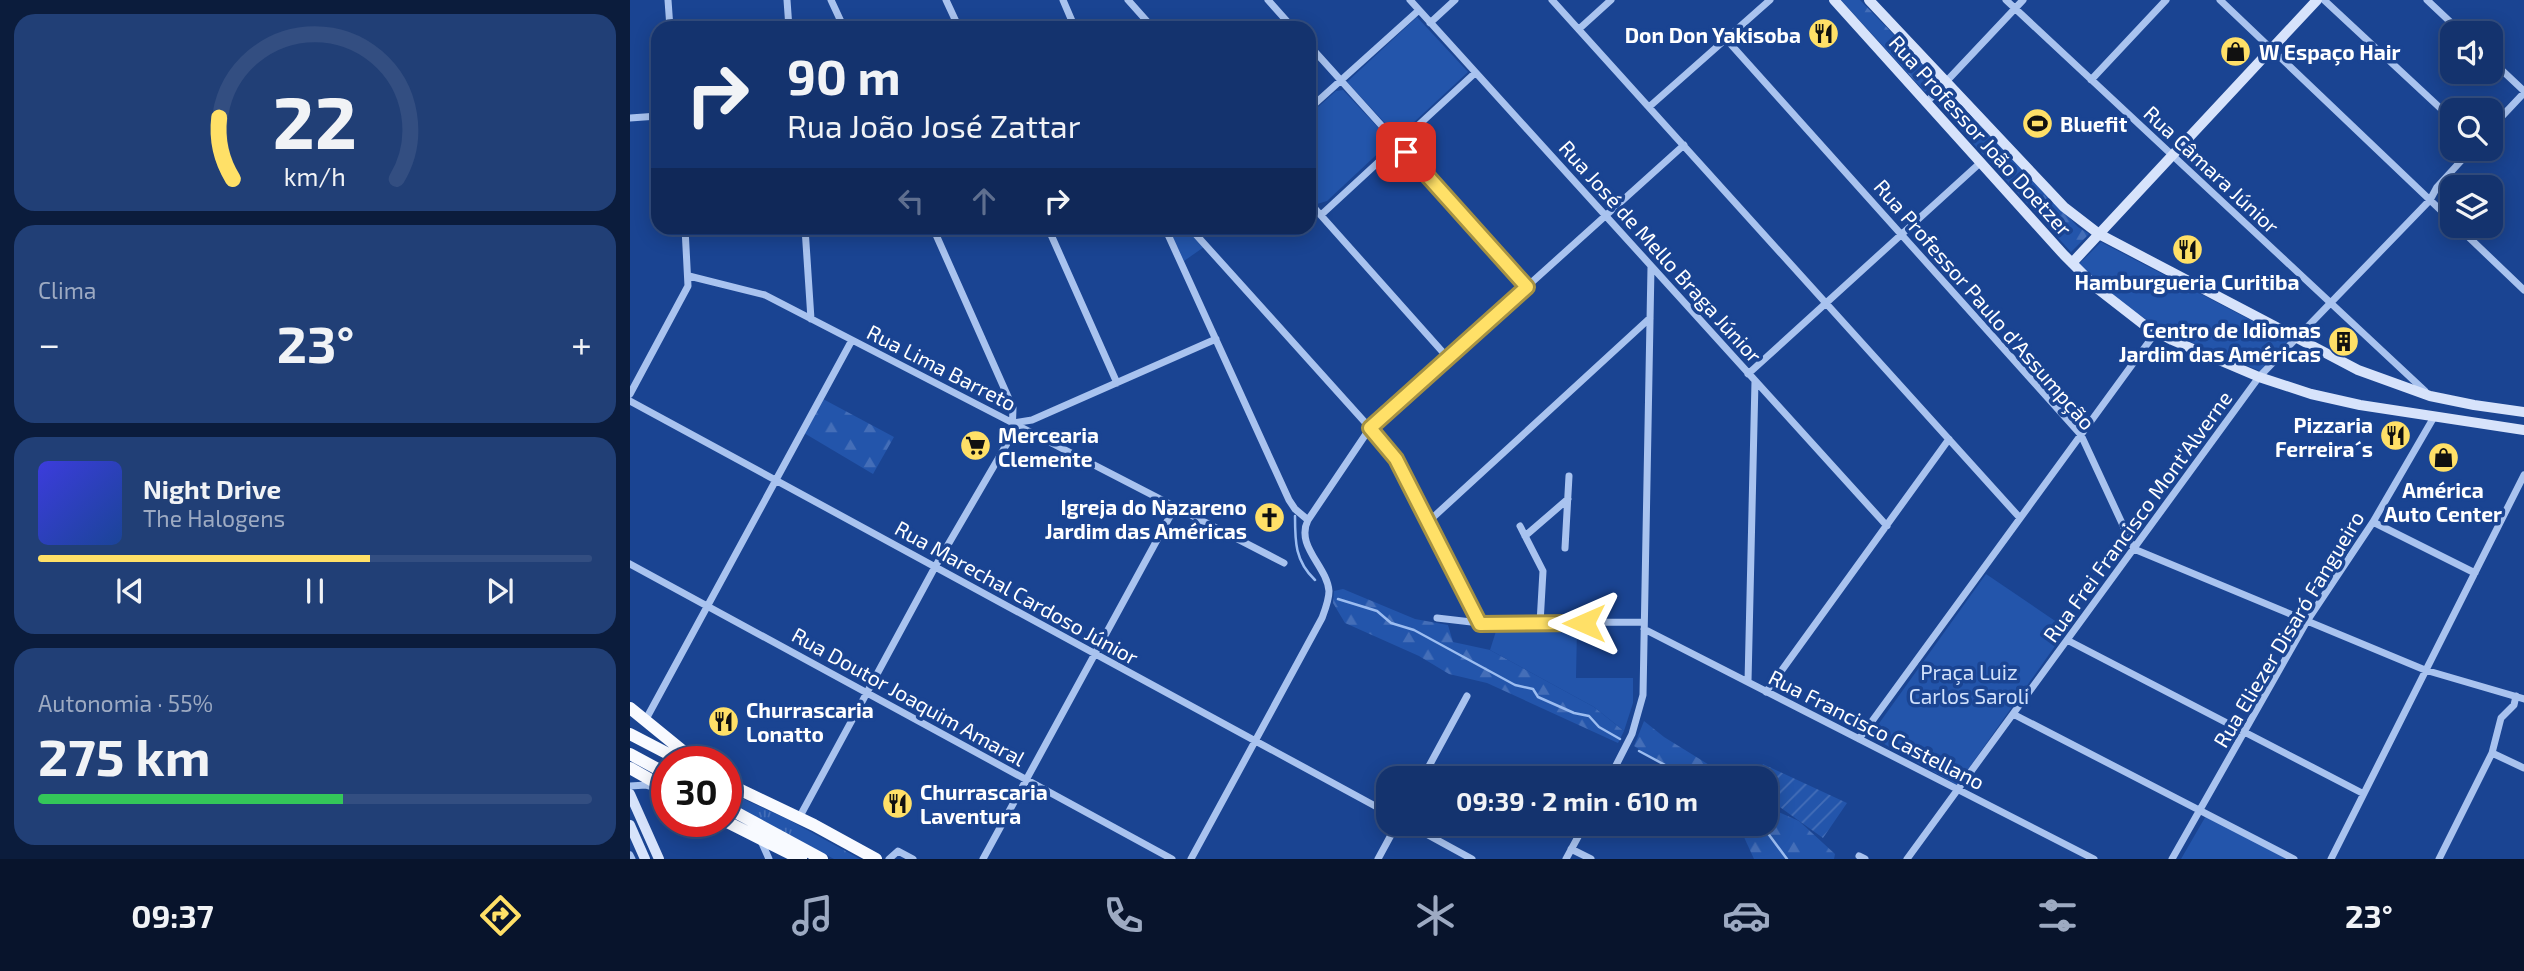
<!DOCTYPE html>
<html lang="pt">
<meta charset="utf-8">
<style>
body{margin:0;font-family:"Exo 2",sans-serif;background:#213f76;color:#f1f3f6;height:100vh;display:flex;flex-direction:column;font-size:26px;white-space:nowrap}
*{box-sizing:border-box;margin:0}
p{font-size:23px;color:#9daac2}
.icon{flex:none;width:38px;height:38px;fill:none;stroke:currentColor;stroke-width:2;stroke-linecap:round;stroke-linejoin:round}
.map{position:relative;flex:1;overflow:hidden}
.panel{display:flex;flex-direction:column;gap:14px;padding:14px;background:#0b1c3c;width:630px}
.panel>*{flex:none}
.guide{position:absolute;left:21px;top:21px;width:665px;height:214px;border-radius:21px;box-shadow:0 4px 18px #0003,0 0 0 2px #334e81;background:#14336e;color:#f1f3f6;overflow:hidden}
.tools{position:absolute;left:1810px;top:21px;display:grid;gap:14px}
.tools a{display:grid;place-items:center;width:63px;height:63px;border-radius:14px;background:#14336e;box-shadow:0 4px 18px #0003,0 0 0 2px #334e81;font-size:35px}
.speed{position:absolute;left:21px;top:746px;display:flex;gap:14px;font-size:35px;font-weight:700;text-align:center}
.speed>*{display:grid;place-content:center;width:91px;height:91px;border-radius:50%;background:#14336e;box-shadow:0 4px 18px #0003,0 0 0 2px #334e81;line-height:1}
.speed .limit{border:10px solid #d22;background:#fff;color:#111}
.pin{position:absolute;display:grid;place-items:center;width:60px;height:60px;color:#fff;margin:-30px;border-radius:14px;box-shadow:0 4px 10px #0006}
.me{position:absolute;width:77px;margin:-38px;rotate:270deg;stroke-linejoin:round;filter:drop-shadow(0 0 5px #0008)}
.turn{display:flex;align-items:center;gap:24px;height:147px;padding:0 21px;font-size:32px}
.turn .icon{width:91px;height:91px;stroke-width:2.5}
.turn b{display:block;font-size:49px;line-height:60px}
.lanes{display:flex;align-items:center;height:66px;padding:0 21px;background:#0003;justify-content:center;gap:35px;direction:ltr}
.lanes .off{opacity:.35}
.big{font-size:52px;font-weight:700;line-height:1.1}
.panel .card{flex:1;display:flex;flex-direction:column;justify-content:center;gap:10px;min-width:0;padding:0 24px;border-radius:21px;background:#213f76}
.panel .dial{align-items:center;gap:0}
.dial svg{height:182px;overflow:visible;fill:none;stroke:#334e81;stroke-width:7;stroke-linecap:round;text-anchor:middle}
.dial text{fill:#f1f3f6;stroke:none}
.song{display:flex;align-items:center;gap:21px}
.cover{width:84px;height:84px;border-radius:10px;background:linear-gradient(135deg,hsl(240 70% 55%),hsl(220 70% 35%))}
.played{height:7px;border-radius:4px;background:linear-gradient(90deg,#ffe067 60%,#334e81 60%)}
.keys{display:flex;justify-content:space-around;direction:ltr}
.heat{display:flex;justify-content:space-between;align-items:center;font-size:38px;direction:ltr}
.charge{height:10px;border-radius:5px;background:linear-gradient(90deg,#34c759 55%,#334e81 0)}
.trip{position:absolute;left:746px;top:766px;width:402px;height:70px;border-radius:21px;background:#14336e;box-shadow:0 4px 18px #0003,0 0 0 2px #334e81;font-weight:700;line-height:70px;text-align:center}
.dock{display:flex;height:112px;justify-content:space-around;align-items:center;background:#08142c;color:#9daac2}
.dock .icon{width:49px;height:49px}
.dock .selected{color:#ffe067}
.dock b{font-size:32px;color:#f1f3f6}
main{display:flex;flex:1;min-height:0}
.map>svg:first-child{display:block}
</style>
<main>
<section class="panel">
<div class="card dial"><svg viewBox="0 0 100 80">
<path d="M14 69A42 42 0 1 1 86 69"/>
<path d="M14 69A42 42 0 0 1 8 42" stroke="#ffe067"/>
<text x="50" y="56" font-size="32" font-weight="700">22</text>
<text x="50" y="72" font-size="11">km/h</text>
</svg></div>
<div class="card"><p>Clima</p>
<div class="heat"><a>−</a><b class="big">23°</b><a>+</a></div>
</div>
<div class="card">
<div class="song"><i class="cover"></i><div><b>Night Drive</b><p>The Halogens</p></div></div>
<div class="played"></div>
<div class="keys"><svg class="icon" aria-label="previous" viewBox="0 0 24 24"><path d="M18 5L8 12l10 7zM5 5v14"/></svg><svg class="icon" aria-label="pause" viewBox="0 0 24 24"><path d="M8 5v14M16 5v14"/></svg><svg class="icon" aria-label="next" viewBox="0 0 24 24"><path d="M6 5l10 7-10 7zM19 5v14"/></svg></div>
</div>
<div class="card"><p>Autonomia · 55%</p><b class="big">275 km</b><div class="charge"></div></div>
</section>
<div class="map">
<svg width="1894" height="859" viewBox="0 0 1894 859">
<defs>
<pattern id="grass-tufts" width="24" height="20" patternUnits="userSpaceOnUse" patternTransform="scale(1.75)"><rect width="24" height="20" fill="#2355ab"/><path d="M3 7l-1-3M5 7V3M7 7l1-3M15 17l-1-3M17 17v-4M19 17l1-3" fill="none" stroke="#446eb8"/></pattern>
<pattern id="forest-firs" width="22" height="20" patternUnits="userSpaceOnUse" patternTransform="scale(1.75)"><rect width="22" height="20" fill="#2355ab"/><path d="M5 1l3.5 6h-7zM16 11l3.5 6h-7z" fill="#446eb8"/></pattern>
<pattern id="garden-furrows" width="10" height="10" patternUnits="userSpaceOnUse" patternTransform="scale(1.75)"><rect width="10" height="10" fill="#2355ab"/><path d="M-1 1l2-2M0 10L10 0M9 11l2-2" fill="none" stroke="#446eb8"/></pattern>
</defs>
<rect width="100%" height="100%" fill="#1a4492"/>
<path fill="url(#grass-tufts)" d="M 96,791 L 159,820 L 230,859 L 204,859 L 96,801 Z"/>
<path fill="url(#forest-firs)" d="M 1211,0 L 1230,0 L 1307,79 L 1295,92 Z
M 1316,90 L 1448,227 L 1459,234 L 1441,252 L 1305,101 Z
M 193,399 L 264,437 L 243,474 L 174,433 Z
M 713,589 L 785,619 L 818,625 L 823,642 L 860,650 L 964,707 L 994,731 L 988,743 L 857,683 L 819,674 L 789,656 L 715,623 L 703,603 L 704,591 Z
M 1014,721 L 1034,737 L 1102,779 L 1055,779 L 1004,746 Z
M 1136,804 L 1142,809 L 1169,821 L 1205,854 L 1204,859 L 1124,859 L 1108,824 L 1136,824 Z"/>
<path fill="#2355ab" d="M 787,17 L 838,72 L 768,137 L 717,82 Z
M 713,90 L 756,136 L 758,144 L 697,201 L 687,204 L 679,197 L 679,115 L 706,91 Z
M 538,228 L 556,228 L 574,247 L 554,261 Z
M 1471,242 L 1659,340 L 1630,371 L 1530,329 L 1491,302 L 1449,264 Z
M 1356,574 L 1437,629 L 1327,785 L 1240,736 Z
M 867,628 L 947,629 L 946,678 L 1003,678 L 1003,703 L 994,731 L 964,707 L 860,650 Z
M 1577,814 L 1658,859 L 1551,859 Z"/>
<path fill="url(#garden-furrows)" d="M 1133,764 L 1217,803 L 1193,838 L 1136,797 L 1136,779 L 1124,779 Z"/>
<g fill="none" stroke-linecap="round" stroke-linejoin="round">
<path stroke="#9cbdf1" stroke-width="2.5" d="M 665,516 C 665,542 665,561 685,580
M 708,599 L 747,611 L 761,623 L 784,630 L 885,685 L 903,689 L 908,697 L 944,713 L 959,716 L 969,727 L 990,739
M 1009,751 L 1061,779
M 1131,824 L 1157,859"/>
<path stroke="#a9c3ef" stroke-width="7" d="M 38,0 L 40,28
M 157,0 L 159,28
M 201,0 L 214,28
M 316,0 L 329,28
M 433,0 L 445,28
M 498,0 L 523,28
M 638,0 L 663,28
M 780,0 L 1257,526
M 922,0 L 1390,518
M 1376,0 L 1795,391
M 1590,0 L 1822,221
M 1694,0 L 1822,119
M 1797,0 L 1832,33
M 800,23 L 825,0
M 949,29 L 981,0
M 1096,39 L 1451,435 L 1504,549 L 1795,670 L 1894,699
M 679,45 L 897,287
M 1860,59 L 1894,91
M 1461,80 L 1536,0
M 1296,103 L 1393,0
M 1019,107 L 1140,0
M 679,109 L 789,10
M 0,118 L 28,116
M 1860,129 L 1894,93
M 679,202 L 818,358
M 691,215 L 845,73
M 1827,226 L 1894,290
M 175,228 L 181,319
M 418,228 L 487,383
M 535,228 L 659,500 L 665,509 L 678,520 C 665,546 697,566 699,591 C 699,600 695,610 692,618 L 561,859
M 560,228 L 759,449 L 850,623
M 59,276 L 135,295 L 654,563
M 1118,374 L 1350,163
M 0,394 L 58,286 L 55,228
M 0,401 L 758,813
M 383,423 L 402,420 L 586,339
M 678,520 L 740,428 L 1054,145
M 798,522 L 1020,318
M 1743,522 L 1845,573
M 890,526 L 913,571 L 910,623
M 895,536 L 938,499
M 935,548 L 939,476
M 0,564 L 542,859
M 807,618 L 850,623 L 1014,622
M 1014,629 L 1464,859
M 1437,640 L 1732,793
M 1118,682 L 1125,381
M 1136,692 L 1319,439
M 1383,714 L 1664,859
M 15,721 L 222,340
M 1229,739 L 1526,332
M 1862,753 L 1894,768
M 792,779 L 837,696
M 979,779 L 1002,734 L 1013,695 L 1021,267
M 0,786 L 16,785 L 27,788
M 169,818 L 305,567 L 382,435 L 383,408 L 303,228
M 778,824 L 842,859
M 131,841 L 139,859
M 941,849 L 961,859
M 0,855 L 2,859
M 1229,856 L 1235,859
M 259,859 L 268,851 L 283,859
M 353,859 L 545,507
M 748,859 L 767,824
M 936,859 L 955,824
M 1277,859 L 1629,377 L 1800,200 L 1807,187 L 1842,149
M 1542,859 L 1677,621 L 1743,522 L 1804,417
M 1701,859 L 1894,475
M 1809,859 L 1862,753 L 1871,718 L 1884,705 L 1886,696"/>
<path stroke="#d7e3fb" stroke-width="10" d="M 1204,0 L 1434,255 L 1468,289 L 1513,324 L 1542,340 L 1629,377 L 1681,394 L 1730,405 L 1894,430
M 1239,0 L 1434,207 L 1469,234 L 1728,370 L 1800,396 L 1844,405 L 1894,412
M 1442,263 L 1687,0
M 0,794 L 29,859
M 0,825 L 15,859"/>
<path stroke="#f8faff" stroke-width="12" d="M 0,708 L 65,761
M 0,734 L 52,761
M 0,754 L 37,774
M 0,768 L 37,789
M 96,783 L 184,825 L 246,859
M 96,807 L 192,859
M 95,821 L 171,859"/>
</g>
<g fill="none" stroke-linecap="round" stroke-linejoin="round">
<defs>
<path id="route" d="M 776,152 L 897,287 L 740,428 L 766,459 L 850,624 L 954,623"/>
</defs>
<use href="#route" stroke="#a69243" stroke-width="18"/>
<use href="#route" stroke="#ffe067" stroke-width="12"/>
</g>
<defs>
<symbol id="restaurant-disc" viewBox="-11 -11 22 22"><circle r="9.5" fill="#ffe067" stroke="#1a4492"/><path d="M-5-6h1v4h1v-4h1v4h1v-4h1v5L-1.5 .5V6h-2V.5L-5-1ZM5-6V6H3V1.5H1.5Q1.5-4 5-6Z" fill="#111"/></symbol>
<symbol id="shop-disc" viewBox="-11 -11 22 22"><circle r="9.5" fill="#ffe067" stroke="#1a4492"/><path d="M-5-2.5h2.3a2.7 3.5 0 0 1 5.4 0H5L5.5 6h-11ZM-1.5-2.5h3a1.5 2.3 0 0 0-3 0Z" fill="#111"/></symbol>
<symbol id="stadium-disc" viewBox="-11 -11 22 22"><circle r="9.5" fill="#ffe067" stroke="#1a4492"/><path d="M0-5a6.5 5 0 1 0 0 10a6.5 5 0 1 0 0-10ZM-3.5-1.8h7v3.6h-7Z" fill="#111"/></symbol>
<symbol id="building-disc" viewBox="-11 -11 22 22"><circle r="9.5" fill="#ffe067" stroke="#1a4492"/><path d="M-4-6H4V6H1V3H-1V6H-4ZM-2.5-4.3h1.7v1.8h-1.7ZM.8-4.3h1.7v1.8H.8ZM-2.5-1h1.7V.8h-1.7ZM.8-1h1.7V.8H.8Z" fill="#111"/></symbol>
<symbol id="supermarket-disc" viewBox="-11 -11 22 22"><circle r="9.5" fill="#ffe067" stroke="#1a4492"/><path d="M-6-5.5h2.5l.6 2H6L4.5 2H-2.5L-4.4-4H-6ZM-1.5 3.2a1.3 1.3 0 1 0 .1 0ZM3 3.2a1.3 1.3 0 1 0 .1 0Z" fill="#111"/></symbol>
<symbol id="church-disc" viewBox="-11 -11 22 22"><circle r="9.5" fill="#ffe067" stroke="#1a4492"/><path d="M-1.2-6h2.4v3.5h3.3v2.4h-3.3V6h-2.4V-.1h-3.3v-2.4h3.3Z" fill="#111"/></symbol>
</defs>
<g fill-rule="evenodd">
<use href="#restaurant-disc" x="1176" y="16" width="35" height="35"/>
<use href="#shop-disc" x="1588" y="34" width="35" height="35"/>
<use href="#stadium-disc" x="1390" y="106" width="35" height="35"/>
<use href="#restaurant-disc" x="1540" y="232" width="35" height="35"/>
<use href="#building-disc" x="1696" y="324" width="35" height="35"/>
<use href="#restaurant-disc" x="1748" y="418" width="35" height="35"/>
<use href="#supermarket-disc" x="328" y="428" width="35" height="35"/>
<use href="#shop-disc" x="1796" y="440" width="35" height="35"/>
<use href="#church-disc" x="622" y="500" width="35" height="35"/>
<use href="#restaurant-disc" x="76" y="704" width="35" height="35"/>
<use href="#restaurant-disc" x="250" y="786" width="35" height="35"/>
</g>
<g text-anchor="middle" dominant-baseline="central" stroke-width="7" stroke-linejoin="round" paint-order="stroke">
<g font-size="21" font-weight="bold" fill="#fff" stroke="#1a4492" text-anchor="start">
<text x="1171" y="34" text-anchor="end">Don Don Yakisoba</text>
<text x="1629" y="51">W Espaço Hair</text>
<text x="1430" y="123">Bluefit</text>
<text x="1557" y="281" text-anchor="middle">Hamburgueria Curitiba</text>
<text x="1691" y="329" text-anchor="end">Centro de Idiomas<tspan x="1691" dy="24">Jardim das Américas</tspan></text>
<text x="1743" y="424" text-anchor="end">Pizzaria<tspan x="1743" dy="24">Ferreira´s</tspan></text>
<text x="368" y="434">Mercearia<tspan x="368" dy="24">Clemente</tspan></text>
<text x="1813" y="489" text-anchor="middle">América<tspan x="1813" dy="24">Auto Center</tspan></text>
<text x="617" y="506" text-anchor="end">Igreja do Nazareno<tspan x="617" dy="24">Jardim das Américas</tspan></text>
<text x="116" y="709">Churrascaria<tspan x="116" dy="24">Lonatto</tspan></text>
<text x="290" y="791">Churrascaria<tspan x="290" dy="24">Laventura</tspan></text>
</g>
<g font-size="21" fill="#fff" stroke="#1a4492">
<text transform="translate(1351 135) rotate(48)">Rua Professor João Doetzer</text>
<text transform="translate(1582 169) rotate(43)">Rua Câmara Júnior</text>
<text transform="translate(1031 251) rotate(48)">Rua José de Mello Braga Júnior</text>
<text transform="translate(1355 304) rotate(49)">Rua Professor Paulo d'Assumpção</text>
<text transform="translate(312 367) rotate(27)">Rua Lima Barreto</text>
<text transform="translate(1507 516) rotate(-54)">Rua Frei Francisco Mont'Alverne</text>
<text transform="translate(387 592) rotate(29)">Rua Marechal Cardoso Júnior</text>
<text transform="translate(1658 629) rotate(-59)">Rua Eliezer Disaró Fangueiro</text>
<text transform="translate(279 696) rotate(29)">Rua Doutor Joaquim Amaral</text>
<text transform="translate(1247 729) rotate(27)">Rua Francisco Castellano</text>
</g>
<g font-size="21" fill="#d0e0fb" stroke="#1a4492">
<text x="1339" y="671">Praça Luiz<tspan x="1339" dy="24">Carlos Saroli</tspan></text>
</g>
</g>
</svg>
<div class="tools">
<a><svg class="icon" aria-label="sound" viewBox="0 0 24 24"><path d="M4 9h4l5-4v14l-5-4H4zM17 9q2 3 0 6"/></svg></a>
<a><svg class="icon" aria-label="search" viewBox="0 0 24 24"><circle cx="10" cy="10" r="6"/><path d="M15 15l6 6"/></svg></a>
<a><svg class="icon" aria-label="layers" viewBox="0 0 24 24"><path d="M12 4l9 5-9 5-9-5zM3 14l9 5 9-5"/></svg></a>
</div>
<div class="speed"><div class="limit">30</div></div>
<div class="pin" style="left:776px;top:152px;background:#d93025"><svg class="icon" aria-label="arrive" viewBox="0 0 24 24"><path d="M6 21V4h12l-3 4 3 4H6"/></svg></div>
<svg class="me" style="left:954px;top:623px" viewBox="-20 -20 40 40"><path d="M0-17L14 15 0 8-14 15z" fill="#ffe067" stroke="#fff" stroke-width="4"/></svg>
<div class="trip">09:39 · 2 min · 610 m</div>
<div class="guide">
<div class="turn"><svg class="icon" aria-label="right" viewBox="0 0 24 24"><path d="M7 20v-9h11M14 6l5 5-5 5"/></svg><div><b>90 m</b>Rua João José Zattar</div></div>
<div class="lanes"><svg class="icon off" aria-label="left" viewBox="0 0 24 24"><path d="M17 20v-9H6M10 6l-5 5 5 5"/></svg><svg class="icon off" aria-label="ahead" viewBox="0 0 24 24"><path d="M12 20V5M6 11l6-6 6 6"/></svg><svg class="icon" aria-label="right" viewBox="0 0 24 24"><path d="M7 20v-9h11M14 6l5 5-5 5"/></svg></div>
</div>
</div>
</main>
<nav class="dock">
<b>09:37</b>
<svg class="icon selected" aria-label="directions" viewBox="0 0 24 24"><path d="M12 3l9 9-9 9-9-9zM9 14v-3h6M13 9l2 2-2 2"/></svg>
<svg class="icon" aria-label="music" viewBox="0 0 24 24"><path d="M9 18V5l10-2v13"/><circle cx="6" cy="18" r="3"/><circle cx="16" cy="16" r="3"/></svg>
<svg class="icon" aria-label="phone" viewBox="0 0 24 24"><path d="M5 4h4l2 5-3 2q2 4 5 5l2-3 5 2v4C11 20 4 13 5 4z"/></svg>
<svg class="icon" aria-label="climate" viewBox="0 0 24 24"><path d="M12 3v18M4 7l16 10M4 17L20 7"/></svg>
<svg class="icon" aria-label="car" viewBox="0 0 24 24"><path d="M5 17H2v-5l4-1 3-4h7l3 4 3 1v5h-3M9 17h6M6 11h13"/><circle cx="7" cy="17" r="2"/><circle cx="17" cy="17" r="2"/></svg>
<svg class="icon" aria-label="filters" viewBox="0 0 24 24"><path d="M4 7h16M4 17h16"/><circle cx="9" cy="7" r="2"/><circle cx="15" cy="17" r="2"/></svg>
<b>23°</b>
</nav>
